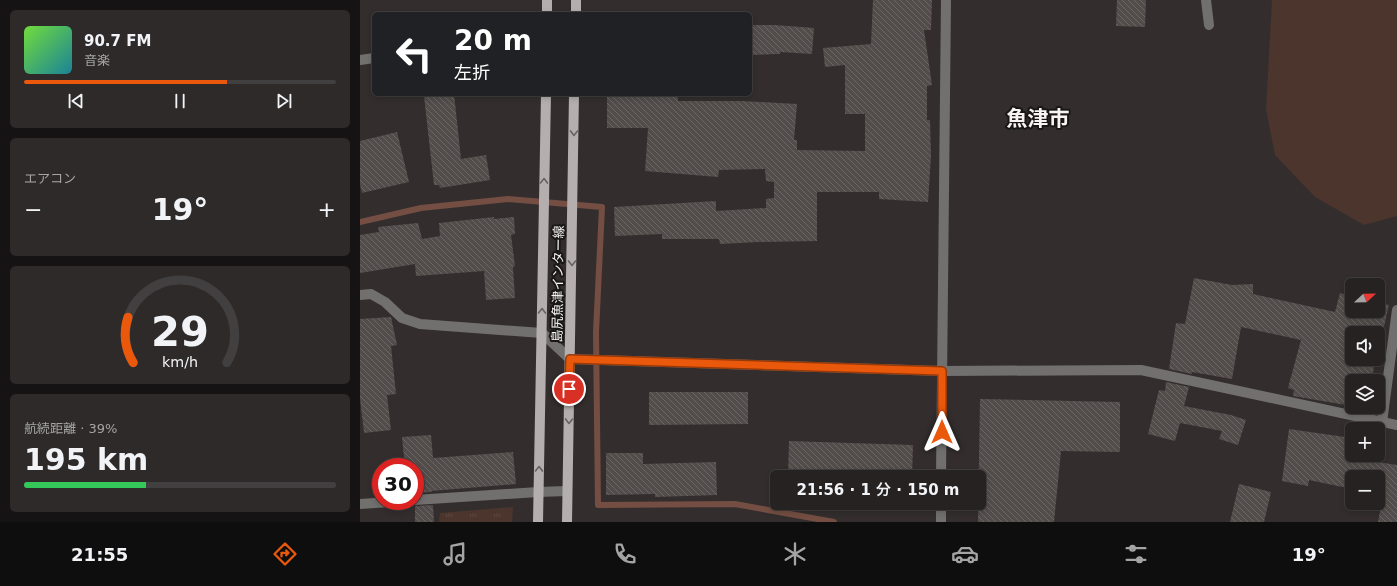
<!DOCTYPE html>
<html lang="ja">
<meta charset="utf-8">
<style>
body{margin:0;font-family:"DejaVu Sans","Noto Sans JP",sans-serif;background:#2e2a2a;color:#f1f3f6;height:100vh;display:flex;flex-direction:column;font-size:15px;white-space:nowrap}
*{box-sizing:border-box;margin:0}
p{font-size:13px;color:#a4a4a5}
.icon{flex:none;width:22px;height:22px;fill:none;stroke:currentColor;stroke-width:2;stroke-linecap:round;stroke-linejoin:round}
.map{position:relative;flex:1;overflow:hidden}
.details{display:flex;flex-direction:column;gap:10px;padding:10px;background:#151313;width:360px}
.details>*{flex:none}
.top-card{position:absolute;left:12px;top:12px;width:380px;height:84px;border-radius:6px;box-shadow:0 2px 6px #0003,0 0 0 1px #423f40;background:#202124;color:#fff;overflow:hidden}
.needle{width:26px;rotate:68deg}
.fabs{position:absolute;left:985px;top:278px;display:grid;gap:8px}
.fabs a{display:grid;place-items:center;width:40px;height:40px;border-radius:6px;background:#262222;box-shadow:0 2px 6px #0003,0 0 0 1px #423f40;font-size:20px}
.speed{position:absolute;left:12px;top:458px;display:flex;gap:8px;font-size:20px;font-weight:700;text-align:center}
.speed>*{display:grid;place-content:center;width:52px;height:52px;border-radius:50%;background:#262222;box-shadow:0 2px 6px #0003,0 0 0 1px #423f40;line-height:1}
.speed .limit{border:6px solid #d22;background:#fff;color:#111}
.pin{position:absolute;display:grid;place-items:center;width:34px;height:34px;color:#fff;margin:-17px;border:2px solid #fff;border-radius:50%;box-shadow:0 1px 4px #0007}
.me{position:absolute;width:44px;margin:-22px;rotate:0deg;stroke-linejoin:round;filter:drop-shadow(0 0 3px #0008)}
.turn{display:flex;align-items:center;gap:14px;height:84px;padding:0 16px;font-size:18px}
.turn .icon{width:52px;height:52px;stroke-width:2.5}
.turn b{display:block;font-size:28px;line-height:34px}
.big{font-size:30px;font-weight:600;line-height:1.1}
.details .widget{flex:1;display:flex;flex-direction:column;justify-content:center;gap:6px;min-width:0;padding:0 14px;border-radius:6px;background:#2e2a2a}
.details .dial{align-items:center;gap:0}
.dial svg{height:104px;overflow:visible;fill:none;stroke:#423f40;stroke-width:7;stroke-linecap:round;text-anchor:middle}
.dial text{fill:#f1f3f6;stroke:none}
.song{display:flex;align-items:center;gap:12px}
.cover{width:48px;height:48px;border-radius:6px;background:linear-gradient(135deg,hsl(100 70% 55%),hsl(190 70% 35%))}
.played{height:4px;border-radius:2px;background:linear-gradient(90deg,#ea580c 65%,#423f40 65%)}
.keys{display:flex;justify-content:space-around;direction:ltr}
.heat{display:flex;justify-content:space-between;align-items:center;font-size:22px;direction:ltr}
.charge{height:6px;border-radius:3px;background:linear-gradient(90deg,#34c759 39%,#423f40 0)}
.trip{position:absolute;left:410px;top:470px;width:216px;height:40px;border-radius:6px;background:#262222;box-shadow:0 2px 6px #0003,0 0 0 1px #423f40;font-weight:600;line-height:40px;text-align:center}
.tabs{display:flex;height:64px;justify-content:space-around;align-items:center;background:#0f0e0e;color:#a4a4a5}
.tabs .icon{width:28px;height:28px}
.tabs .current{color:#ea580c}
.tabs b{font-size:18px;color:#f1f3f6}
main{display:flex;flex:1;min-height:0}
.map>svg:first-child{display:block}
</style>
<main>
<section class="details">
<div class="widget">
<div class="song"><i class="cover"></i><div><b>90.7 FM</b><p>音楽</p></div></div>
<div class="played"></div>
<div class="keys"><svg class="icon" aria-label="previous" viewBox="0 0 24 24"><path d="M18 5L8 12l10 7zM5 5v14"/></svg><svg class="icon" aria-label="pause" viewBox="0 0 24 24"><path d="M8 5v14M16 5v14"/></svg><svg class="icon" aria-label="next" viewBox="0 0 24 24"><path d="M6 5l10 7-10 7zM19 5v14"/></svg></div>
</div>
<div class="widget"><p>エアコン</p>
<div class="heat"><a>−</a><b class="big">19°</b><a>+</a></div>
</div>
<div class="widget dial"><svg viewBox="0 0 100 80">
<path d="M14 69A42 42 0 1 1 86 69"/>
<path d="M14 69A42 42 0 0 1 10 34" stroke="#ea580c"/>
<text x="50" y="56" font-size="32" font-weight="700">29</text>
<text x="50" y="72" font-size="11">km/h</text>
</svg></div>
<div class="widget"><p>航続距離 · 39%</p><b class="big">195 km</b><div class="charge"></div></div>
</section>
<div class="map">
<svg width="1037" height="522" viewBox="0 0 1037 522">
<defs>
<pattern id="grass-tufts" width="24" height="20" patternUnits="userSpaceOnUse"><rect width="24" height="20" fill="#4b352d"/><path d="M3 7l-1-3M5 7V3M7 7l1-3M15 17l-1-3M17 17v-4M19 17l1-3" fill="none" stroke="#5d4942"/></pattern>
<pattern id="building-back-hatch" width="6" height="6" patternUnits="userSpaceOnUse"><rect width="6" height="6" fill="#524d4b"/><path d="M-1 5l2 2M0 0l6 6M5-1l2 2" fill="none" stroke="#6c6765"/></pattern>
</defs>
<rect width="100%" height="100%" fill="#332e2d"/>
<path fill="url(#grass-tufts)" d="M 153,507 L 152,522 L 79,522 L 80,513 Z"/>
<path fill="#4b352d" d="M 912,0 L 1037,0 L 1037,216 L 1004,225 L 955,197 L 915,155 L 906,109 Z"/>
<g fill="none" stroke-linecap="round" stroke-linejoin="round">
<path stroke="#744e42" stroke-width="6" d="M 0,222 L 61,208 L 148,199 L 242,207 L 236,332 L 238,505 L 375,504 L 474,522"/>
</g>
<path fill="url(#building-back-hatch)" d="M 513,0 L 572,0 L 571,30 L 564,30 L 572,85 L 567,86 L 567,120 L 570,120 L 571,156 L 568,202 L 519,199 L 519,192 L 457,192 L 457,241 L 398,242 L 360,244 L 359,239 L 302,239 L 302,234 L 255,236 L 254,207 L 356,201 L 356,211 L 406,208 L 406,199 L 414,198 L 414,182 L 406,181 L 405,169 L 359,170 L 358,177 L 285,171 L 288,128 L 247,128 L 247,94 L 294,94 L 294,96 L 318,97 L 318,101 L 382,101 L 437,104 L 434,140 L 437,140 L 437,150 L 505,151 L 505,114 L 485,114 L 485,65 L 465,67 L 463,48 L 511,44 Z
M 757,0 L 786,0 L 785,27 L 756,26 Z
M 390,25 L 415,25 L 454,28 L 452,54 L 420,52 L 420,54 L 390,55 Z
M 80,94 L 94,94 L 101,159 L 126,155 L 130,180 L 80,188 L 79,185 L 74,185 L 64,96 Z
M 37,132 L 49,182 L 2,193 L 0,184 L 0,141 Z
M 134,217 L 134,219 L 154,217 L 155,234 L 151,235 L 155,266 L 153,267 L 155,298 L 126,300 L 124,271 L 56,276 L 55,264 L 0,273 L 0,235 L 19,232 L 18,227 L 58,223 L 62,239 L 80,236 L 79,223 Z
M 834,278 L 872,285 L 893,284 L 893,294 L 975,312 L 980,293 L 992,296 L 992,311 L 1018,311 L 1018,302 L 1029,305 L 1018,352 L 1018,333 L 992,333 L 992,359 L 1016,359 L 1011,381 L 992,381 L 992,406 L 933,396 L 934,390 L 928,388 L 941,340 L 881,327 L 872,379 L 832,372 L 832,374 L 809,369 L 816,323 L 825,324 Z
M 31,317 L 37,345 L 31,346 L 36,394 L 27,395 L 31,430 L 4,433 L 0,398 L 0,319 Z
M 806,382 L 829,387 L 824,406 L 871,415 L 886,420 L 878,445 L 859,439 L 862,431 L 820,423 L 815,441 L 788,434 L 799,390 L 805,391 Z
M 289,392 L 388,392 L 388,424 L 289,425 Z
M 620,399 L 760,402 L 760,452 L 701,451 L 694,522 L 618,522 Z
M 929,429 L 992,438 L 992,455 L 1000,455 L 999,459 L 1037,465 L 1037,522 L 1018,522 L 1023,495 L 1018,494 L 1018,477 L 992,477 L 992,489 L 949,480 L 948,486 L 922,481 Z
M 71,435 L 73,458 L 153,452 L 156,484 L 71,491 L 72,492 L 55,493 L 55,467 L 45,467 L 42,437 Z
M 429,441 L 553,445 L 552,477 L 428,477 Z
M 246,453 L 283,453 L 283,464 L 356,462 L 357,495 L 295,497 L 295,494 L 246,495 Z
M 879,484 L 911,492 L 904,522 L 870,522 Z
M 73,505 L 74,522 L 55,522 L 55,506 Z"/>
<g fill="none" stroke-linecap="round" stroke-linejoin="round">
<path stroke="#72706f" stroke-width="10" d="M 846,0 L 849,25
M 0,60 L 14,58
M 0,295 L 11,294 L 25,302 L 42,318 L 60,324 L 182,333 L 210,359 L 582,371 L 781,370 L 1037,425
M 1022,422 L 1037,310
M 581,477 L 586,0
M 55,500 L 178,492 L 207,491
M 0,504 L 46,501
M 581,522 L 581,503"/>
<path stroke="#b4afae" stroke-width="10" d="M 187,0 L 187,14
M 216,14 L 216,0
M 178,522 L 186,94
M 207,522 L 214,94"/>
</g>
<defs><path id="oneway-chevron" d="M-2-3.5L2.5 0L-2 3.5" fill="none" stroke-width="1.6" stroke-linecap="round" stroke-linejoin="round"/></defs>
<g stroke="#666362">
<use href="#oneway-chevron" transform="translate(214 133) rotate(91)"/>
<use href="#oneway-chevron" transform="translate(184 181) rotate(-89)"/>
<use href="#oneway-chevron" transform="translate(212 263) rotate(91)"/>
<use href="#oneway-chevron" transform="translate(182 311) rotate(-89)"/>
<use href="#oneway-chevron" transform="translate(209 421) rotate(91)"/>
<use href="#oneway-chevron" transform="translate(179 469) rotate(-89)"/>
</g>
<g fill="none" stroke-linecap="round" stroke-linejoin="round">
<defs>
<path id="route" d="M 209,389 L 210,359 L 582,371 L 582,432"/>
</defs>
<use href="#route" stroke="#983908" stroke-width="10"/>
<use href="#route" stroke="#ea580c" stroke-width="7"/>
</g>
<g text-anchor="middle" dominant-baseline="central" stroke-width="4" stroke-linejoin="round" paint-order="stroke">
<g font-size="13" fill="#f7f4f2" stroke="#191716">
<text transform="translate(198 284) rotate(-89)">島尻魚津インター線</text>
</g>
<g font-size="21" font-weight="bold" fill="#f7f4f2" stroke="#191716">
<text x="678" y="119">魚津市</text>
</g>
</g>
</svg>
<div class="fabs">
<a><svg class="needle" viewBox="-14 -14 28 28"><path d="M0-13l5 13h-10z" fill="#e53935"/><path d="M0 13l5-13h-10z" fill="#a4a4a5"/></svg></a>
<a><svg class="icon" aria-label="sound" viewBox="0 0 24 24"><path d="M4 9h4l5-4v14l-5-4H4zM17 9q2 3 0 6"/></svg></a>
<a><svg class="icon" aria-label="layers" viewBox="0 0 24 24"><path d="M12 4l9 5-9 5-9-5zM3 14l9 5 9-5"/></svg></a>
<a>+</a>
<a>−</a>
</div>
<div class="speed"><div class="limit">30</div></div>
<div class="pin" style="left:209px;top:389px;background:#d93025"><svg class="icon" aria-label="arrive" viewBox="0 0 24 24"><path d="M6 21V4h12l-3 4 3 4H6"/></svg></div>
<svg class="me" style="left:582px;top:432px" viewBox="-20 -20 40 40"><path d="M0-17L14 15 0 8-14 15z" fill="#ea580c" stroke="#fff" stroke-width="4"/></svg>
<div class="trip">21:56 · 1 分 · 150 m</div>
<div class="top-card">
<div class="turn"><svg class="icon" aria-label="left" viewBox="0 0 24 24"><path d="M17 20v-9H6M10 6l-5 5 5 5"/></svg><div><b>20 m</b>左折</div></div>
</div>
</div>
</main>
<nav class="tabs">
<b>21:55</b>
<svg class="icon current" aria-label="directions" viewBox="0 0 24 24"><path d="M12 3l9 9-9 9-9-9zM9 14v-3h6M13 9l2 2-2 2"/></svg>
<svg class="icon" aria-label="music" viewBox="0 0 24 24"><path d="M9 18V5l10-2v13"/><circle cx="6" cy="18" r="3"/><circle cx="16" cy="16" r="3"/></svg>
<svg class="icon" aria-label="phone" viewBox="0 0 24 24"><path d="M5 4h4l2 5-3 2q2 4 5 5l2-3 5 2v4C11 20 4 13 5 4z"/></svg>
<svg class="icon" aria-label="climate" viewBox="0 0 24 24"><path d="M12 3v18M4 7l16 10M4 17L20 7"/></svg>
<svg class="icon" aria-label="car" viewBox="0 0 24 24"><path d="M5 17H2v-5l4-1 3-4h7l3 4 3 1v5h-3M9 17h6M6 11h13"/><circle cx="7" cy="17" r="2"/><circle cx="17" cy="17" r="2"/></svg>
<svg class="icon" aria-label="filters" viewBox="0 0 24 24"><path d="M4 7h16M4 17h16"/><circle cx="9" cy="7" r="2"/><circle cx="15" cy="17" r="2"/></svg>
<b>19°</b>
</nav>
